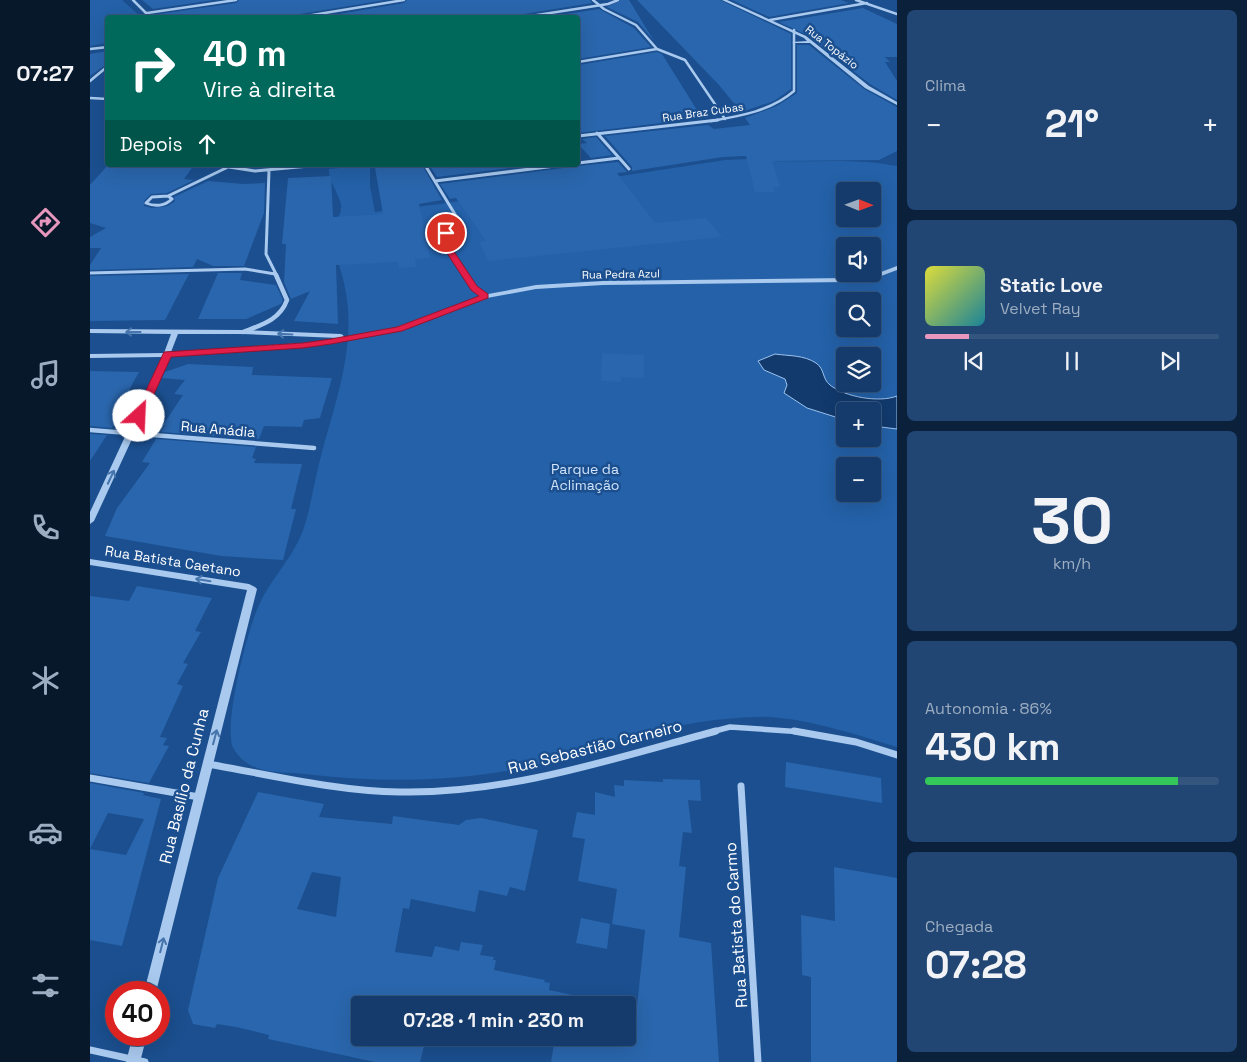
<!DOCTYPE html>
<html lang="pt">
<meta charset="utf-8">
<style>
body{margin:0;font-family:"Space Grotesk",sans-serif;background:#214673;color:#f1f3f6;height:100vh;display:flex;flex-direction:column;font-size:19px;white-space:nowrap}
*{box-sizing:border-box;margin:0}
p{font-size:16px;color:#9dadc1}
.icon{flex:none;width:28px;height:28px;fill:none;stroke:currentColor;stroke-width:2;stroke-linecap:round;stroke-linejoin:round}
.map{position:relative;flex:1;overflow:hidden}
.side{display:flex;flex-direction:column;gap:10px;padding:10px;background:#0b203b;width:350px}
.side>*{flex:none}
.hud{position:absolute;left:15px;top:15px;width:475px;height:152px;border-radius:5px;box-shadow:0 5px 20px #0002,0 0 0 1px #33557e;background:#00695c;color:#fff;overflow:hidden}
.needle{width:32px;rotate:91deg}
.buttons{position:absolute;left:746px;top:182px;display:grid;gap:10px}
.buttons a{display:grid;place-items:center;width:45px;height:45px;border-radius:5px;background:#143b6b;box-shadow:0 5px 20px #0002,0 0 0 1px #33557e;font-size:25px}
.speed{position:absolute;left:15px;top:981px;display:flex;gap:10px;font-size:25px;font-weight:700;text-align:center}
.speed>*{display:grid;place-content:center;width:65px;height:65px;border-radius:50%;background:#143b6b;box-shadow:0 5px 20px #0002,0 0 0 1px #33557e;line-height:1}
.speed .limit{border:8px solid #d22;background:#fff;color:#111}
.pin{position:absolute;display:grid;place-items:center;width:42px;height:42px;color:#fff;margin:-21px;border:2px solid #fff;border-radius:50%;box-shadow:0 1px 5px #0007}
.me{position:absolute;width:55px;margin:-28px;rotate:25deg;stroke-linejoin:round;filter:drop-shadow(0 0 4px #0008)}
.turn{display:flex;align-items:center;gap:18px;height:105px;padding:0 15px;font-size:22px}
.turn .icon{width:65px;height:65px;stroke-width:2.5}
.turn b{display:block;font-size:35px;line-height:42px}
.then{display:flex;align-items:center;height:48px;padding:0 15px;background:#0003;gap:10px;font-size:19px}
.big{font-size:38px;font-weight:600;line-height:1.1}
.side .tile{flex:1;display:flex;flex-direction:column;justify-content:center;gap:8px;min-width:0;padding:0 18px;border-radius:8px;background:#214673}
.side .dial{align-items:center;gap:0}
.dial b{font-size:65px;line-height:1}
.song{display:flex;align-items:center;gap:15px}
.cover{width:60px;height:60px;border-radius:8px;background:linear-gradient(135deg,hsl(60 70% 55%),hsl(190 70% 35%))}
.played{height:5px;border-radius:2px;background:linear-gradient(90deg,#e797bd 15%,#33557e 15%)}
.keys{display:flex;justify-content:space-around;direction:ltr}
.heat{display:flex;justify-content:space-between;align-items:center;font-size:28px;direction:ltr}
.charge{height:8px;border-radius:4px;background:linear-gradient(90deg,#34c759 86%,#33557e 0)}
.trip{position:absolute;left:261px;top:996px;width:285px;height:50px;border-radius:5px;background:#143b6b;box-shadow:0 5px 20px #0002,0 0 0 1px #33557e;font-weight:600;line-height:50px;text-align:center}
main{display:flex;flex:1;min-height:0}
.tab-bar{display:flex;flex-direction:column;width:90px;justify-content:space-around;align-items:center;background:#08182b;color:#9dadc1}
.tab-bar .icon{width:35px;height:35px}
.tab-bar .current{color:#e797bd}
.tab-bar b{font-size:22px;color:#f1f3f6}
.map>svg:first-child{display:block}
</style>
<main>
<nav class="tab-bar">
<b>07:27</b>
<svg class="icon current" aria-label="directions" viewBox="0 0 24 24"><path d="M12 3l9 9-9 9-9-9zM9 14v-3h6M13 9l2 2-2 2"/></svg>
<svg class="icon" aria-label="music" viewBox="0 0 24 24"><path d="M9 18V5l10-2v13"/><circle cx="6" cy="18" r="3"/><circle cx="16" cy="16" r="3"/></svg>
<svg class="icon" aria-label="phone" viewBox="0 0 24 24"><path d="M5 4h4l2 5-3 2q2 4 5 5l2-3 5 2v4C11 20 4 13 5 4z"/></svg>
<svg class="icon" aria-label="climate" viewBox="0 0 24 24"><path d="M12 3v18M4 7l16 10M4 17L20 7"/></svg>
<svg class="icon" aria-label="car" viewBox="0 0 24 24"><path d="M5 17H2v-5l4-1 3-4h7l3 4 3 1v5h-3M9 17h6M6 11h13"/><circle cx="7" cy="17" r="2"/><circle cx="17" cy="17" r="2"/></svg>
<svg class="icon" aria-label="filters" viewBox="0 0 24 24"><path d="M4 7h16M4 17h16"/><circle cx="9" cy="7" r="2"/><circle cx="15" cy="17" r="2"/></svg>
</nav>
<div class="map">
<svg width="807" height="1062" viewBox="0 0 807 1062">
<rect width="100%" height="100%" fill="#1b4f8f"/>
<path fill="#2461a8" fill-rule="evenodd" d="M 0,0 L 32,0 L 51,17 L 18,18 L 17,43 L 0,46 Z
M 657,159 C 707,165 758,156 807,166 L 807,747 C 768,735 721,720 681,717 C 666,716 650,718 636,719 C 576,724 522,745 466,760 C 384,782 298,784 215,774 C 195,772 169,774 153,760 C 149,757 143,749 142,745 C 135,718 157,631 169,605 C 180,580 201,560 212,533 C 220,512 223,487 229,464 C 243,407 266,352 256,293 C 253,272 242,252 244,229 C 245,220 252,215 251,205 C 249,192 238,182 239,169 L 280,165 L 280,186 L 285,212 L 350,204 L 635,160 ZM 755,191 L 782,191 L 782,219 L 755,219 ZM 755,246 L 782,246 L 782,274 L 755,274 ZM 755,301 L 782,301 L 782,329 L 755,329 ZM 755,356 L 782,356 L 782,384 L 755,384 ZM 755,411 L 782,411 L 782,439 L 755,439 ZM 755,466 L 782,466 L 782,494 L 755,494 Z"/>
<path fill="#123a6d" stroke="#9cc4f0" d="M 685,354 C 699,356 714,355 726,363 C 735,369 732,379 740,385 C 755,397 789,403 807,396 L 807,429 L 783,426 L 782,411 L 755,411 L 755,420 L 717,408 L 694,393 L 697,385 L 695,379 L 674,370 L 668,361 Z"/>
<path fill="#2a66ad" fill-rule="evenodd" d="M 52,0 L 124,0 L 63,9 Z
M 149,0 L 295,0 L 204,15 L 201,18 L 73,18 L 69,14 L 146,3 Z
M 317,0 L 500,0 L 502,3 L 428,15 L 425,18 L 226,18 L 314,3 Z
M 531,0 L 539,0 L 564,41 L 548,22 L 517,7 Z
M 547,0 L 630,0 L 701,34 L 701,89 L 684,101 L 651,112 L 629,85 Z
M 642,0 L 751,0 L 759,3 L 679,17 Z
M 773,8 L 807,24 L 807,57 L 795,57 L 800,62 L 795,62 L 807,81 L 807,100 L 780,84 L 717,35 L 689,22 Z
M 509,9 L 544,28 L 561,47 L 488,59 L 488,18 L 452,18 Z
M 707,45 L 719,45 L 774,89 L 807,107 L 807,151 L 789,160 L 682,161 L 690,187 L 683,187 L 685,192 L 665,192 L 656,156 L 633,157 L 542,171 L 542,167 L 515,136 L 618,125 L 624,129 L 660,125 L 655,118 L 687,106 L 707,93 Z
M 18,51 L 18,63 L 0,76 L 0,54 Z
M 567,52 L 572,54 L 612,118 L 488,133 L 488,65 Z
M 506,137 L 522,155 L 501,158 L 488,144 L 497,143 L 492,139 Z
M 528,162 L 537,172 L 527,173 L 565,223 L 616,218 L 632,237 L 398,261 L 389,242 L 396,241 L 366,198 L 360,199 L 350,184 L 473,168 L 476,165 L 488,166 Z
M 18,165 L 91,165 L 89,167 L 102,168 L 94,179 L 104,180 L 77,193 L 61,194 L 54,201 L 54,206 L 62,208 L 78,206 L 85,201 L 84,197 L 118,181 L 153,184 L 175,183 L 174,213 L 154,266 L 123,266 L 107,259 L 103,267 L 0,270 L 0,265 L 11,248 L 0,248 L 0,237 L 16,228 L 0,223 L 0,185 Z
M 309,165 L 332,165 L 352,200 L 329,204 L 340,258 L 325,259 L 326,267 L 309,268 L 308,262 L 246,265 L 248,324 L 204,321 L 220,291 L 201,299 L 194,282 L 196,244 L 192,244 L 198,178 L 241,176 L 243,217 L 293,214 L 285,168 Z
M 339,165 L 445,165 L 347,177 Z
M 128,273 L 152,273 L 150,280 L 186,285 L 193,300 L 191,304 L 156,319 L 108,319 Z
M 99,274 L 75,320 L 0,321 L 0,276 Z
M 512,353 L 554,355 L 554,378 L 531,377 L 531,382 L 511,381 Z
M 98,364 L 163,367 L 162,375 L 242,378 L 230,418 L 214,420 L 212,427 L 174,426 L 169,439 L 71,432 L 75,425 L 73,425 L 93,395 L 84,394 L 95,380 L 72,378 L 75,372 Z
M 0,371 L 49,372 L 39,390 L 48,391 L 39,410 L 33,409 L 22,428 L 0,426 Z
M 0,434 L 17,435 L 0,461 Z
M 66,439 L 166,447 L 162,458 L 166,459 L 164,463 L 212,464 L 201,509 L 206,509 L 193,560 L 131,556 L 15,536 L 27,508 L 60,463 L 52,462 Z
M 47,586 L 122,598 L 105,631 L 111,632 L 93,663 L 98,664 L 87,684 L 93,686 L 70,737 L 77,738 L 73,745 L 79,746 L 59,783 L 0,773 L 0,596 L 39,601 Z
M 696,762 L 791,778 L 792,803 L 695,787 Z
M 573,779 L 610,780 L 611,801 L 598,800 L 602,833 L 593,832 L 589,866 L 596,867 L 589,937 L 621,943 L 629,1062 L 461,1062 L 465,1038 L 538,1038 L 538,1004 L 547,1006 L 550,978 L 555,930 L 522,924 L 527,889 L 488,881 L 495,839 L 482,837 L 487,812 L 505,815 L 505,792 L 525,797 L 524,785 L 534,786 L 534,780 L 573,782 Z
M 0,783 L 54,793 L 53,795 L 71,799 L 32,946 L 0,940 ZM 18,813 L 54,819 L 36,855 L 0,849 Z
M 168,792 L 234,804 L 229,817 L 302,824 L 303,816 L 369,825 L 376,820 L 391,818 L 448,830 L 435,891 L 420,887 L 417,896 L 389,890 L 385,912 L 321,899 L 319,909 L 313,908 L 305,952 L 342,957 L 345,946 L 369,951 L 371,942 L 393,945 L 390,955 L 404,957 L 403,960 L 406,960 L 404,970 L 455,980 L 454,982 L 460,983 L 459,990 L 492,997 L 491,1005 L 270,1005 L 270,1038 L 336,1038 L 330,1062 L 285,1062 L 178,1039 L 179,1035 L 146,1027 L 127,1024 L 125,1028 L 103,1024 L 98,1010 L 128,878 ZM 222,872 L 251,877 L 246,917 L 207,909 Z
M 744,867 L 807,878 L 807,1062 L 721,1062 L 721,977 L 712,975 L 711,915 L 745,921 Z
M 491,918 L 520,924 L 517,949 L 486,943 Z"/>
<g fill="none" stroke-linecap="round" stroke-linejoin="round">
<path stroke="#a9c9ee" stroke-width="2.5" d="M 43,0 L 61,18
M 503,0 L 514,9 L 546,25 L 567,49 L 595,60 L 635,119
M 766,0 L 807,14
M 57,13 L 146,0
M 204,18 L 314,0
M 428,18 L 518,4 L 528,0
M 680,20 L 777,3
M 0,49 L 18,47
M 488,62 L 567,49
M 0,81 L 18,66
M 0,98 L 18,99
M 621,121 C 650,116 681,111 704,91 L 704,30"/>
<path stroke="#a9c9ee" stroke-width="3" d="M 507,133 L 539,169
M 488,136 L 628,120
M 488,163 L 529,158
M 126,165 L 165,171 L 230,165
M 335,165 L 366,216 L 365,223 L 354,236 L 355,243 L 376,276
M 179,171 L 176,254 L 187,276
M 345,181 L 473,165
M 78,196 L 82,199 C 75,206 65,207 56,203 L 62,197 Z
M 78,196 L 136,168
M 0,273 L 155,269 L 185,274"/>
<path stroke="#a9c9ee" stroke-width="4.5" d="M 375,275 L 384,288 L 395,296
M 153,332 C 171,325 190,320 197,300 L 186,275
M 0,430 L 224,448"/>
<path stroke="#a9c9ee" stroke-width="5.5" d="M 621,732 L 640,727 L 713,732"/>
<path stroke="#a9c9ee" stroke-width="7" d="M 704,731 L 766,742 L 807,755
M 118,764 C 181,775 246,791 310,792 C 418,794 522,759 626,731
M 0,778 L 109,797
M 651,786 L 668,1062
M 0,1050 L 55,1062"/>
<path fill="#a9c9ee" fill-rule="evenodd" d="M 632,0 L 637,0 L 716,36 L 779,86 L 807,102 L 807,105 L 775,88 L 720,43 L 704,43 L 702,42 L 717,41 L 714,38 Z
M 807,266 L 807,270 L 783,279 L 757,282 L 513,285 L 446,289 L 397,298 L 309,331 L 227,346 L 80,357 L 4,521 L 0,524 L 0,512 L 72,357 L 0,358 L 0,354 L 74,353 L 81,334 L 0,333 L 0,329 L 153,330 L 251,334 L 253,335 L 254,337 L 307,327 L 393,295 L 446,285 L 513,281 L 757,278 L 783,275 ZM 88,334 L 153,334 L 248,338 L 227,342 L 81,352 Z
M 0,559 L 159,584 L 165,587 L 167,589 L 66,992 L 54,992 L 157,590 L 0,565 Z
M 43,1035 L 57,1035 L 50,1062 L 36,1062 Z"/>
</g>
<defs><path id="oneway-shaft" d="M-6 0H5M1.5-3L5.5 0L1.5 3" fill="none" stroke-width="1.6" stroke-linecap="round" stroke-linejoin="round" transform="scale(1.25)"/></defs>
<g stroke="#4674ac">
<use href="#oneway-shaft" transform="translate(43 332) rotate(-180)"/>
<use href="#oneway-shaft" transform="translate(195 334) rotate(-177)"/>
<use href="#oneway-shaft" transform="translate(21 477) rotate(-65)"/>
<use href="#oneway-shaft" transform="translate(113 580) rotate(-171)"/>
<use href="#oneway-shaft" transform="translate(125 737) rotate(-75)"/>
<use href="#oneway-shaft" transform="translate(72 945) rotate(-76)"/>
</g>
<path fill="#e11d48" stroke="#92132f" d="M 353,231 L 360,233 L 359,244 L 387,286 L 398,294 L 398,298 L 312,331 L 241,344 L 213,348 L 81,357 L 54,416 L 49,419 L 44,416 L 74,352 L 213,343 L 241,339 L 307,327 L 389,296 L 381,290 L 351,244 Z"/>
<g text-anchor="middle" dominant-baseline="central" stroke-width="5" stroke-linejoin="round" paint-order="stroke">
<g font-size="11" fill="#fff" stroke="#1b4f8f">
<text transform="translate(742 47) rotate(38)">Rua Topázio</text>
<text transform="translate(613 112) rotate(-8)">Rua Braz Cubas</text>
<text transform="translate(531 274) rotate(-1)">Rua Pedra Azul</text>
</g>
<g font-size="14" fill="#fff" stroke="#1b4f8f">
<text transform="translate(128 429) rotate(5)">Rua Anádia</text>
<text transform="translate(83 561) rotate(9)">Rua Batista Caetano</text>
</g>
<g font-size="14" fill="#cfe3fa" stroke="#1b4f8f">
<text x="495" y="469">Parque da<tspan x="495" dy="16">Aclimação</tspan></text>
</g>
<g font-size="16" fill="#fff" stroke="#1b4f8f">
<text transform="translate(505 747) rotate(-14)">Rua Sebastião Carneiro</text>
<text transform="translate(94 786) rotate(-76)">Rua Basílio da Cunha</text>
<text transform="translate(646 925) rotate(-94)">Rua Batista do Carmo</text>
</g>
</g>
</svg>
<div class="buttons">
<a><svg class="needle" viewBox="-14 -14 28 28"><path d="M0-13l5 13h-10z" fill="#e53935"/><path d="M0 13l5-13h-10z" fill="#9dadc1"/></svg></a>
<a><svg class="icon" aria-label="sound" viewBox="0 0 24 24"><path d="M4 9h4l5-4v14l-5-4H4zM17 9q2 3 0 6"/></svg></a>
<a><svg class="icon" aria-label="search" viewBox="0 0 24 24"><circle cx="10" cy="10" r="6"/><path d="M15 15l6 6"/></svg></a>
<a><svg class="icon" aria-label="layers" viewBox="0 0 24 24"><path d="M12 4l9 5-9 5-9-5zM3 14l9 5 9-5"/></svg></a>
<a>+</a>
<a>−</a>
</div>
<div class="speed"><div class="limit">40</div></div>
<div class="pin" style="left:356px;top:233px;background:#d93025"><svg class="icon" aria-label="arrive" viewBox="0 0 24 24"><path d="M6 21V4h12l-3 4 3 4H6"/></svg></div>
<svg class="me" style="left:49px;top:416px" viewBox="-20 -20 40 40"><circle r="19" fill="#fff"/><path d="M0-13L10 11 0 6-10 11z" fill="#e11d48"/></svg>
<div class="trip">07:28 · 1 min · 230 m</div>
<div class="hud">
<div class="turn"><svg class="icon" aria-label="right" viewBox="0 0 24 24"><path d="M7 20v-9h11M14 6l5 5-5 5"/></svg><div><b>40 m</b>Vire à direita</div></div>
<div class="then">Depois<svg class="icon" aria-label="ahead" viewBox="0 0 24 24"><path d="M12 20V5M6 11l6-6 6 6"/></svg></div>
</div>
</div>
<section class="side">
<div class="tile"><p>Clima</p>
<div class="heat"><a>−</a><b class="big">21°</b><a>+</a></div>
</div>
<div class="tile">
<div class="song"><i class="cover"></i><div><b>Static Love</b><p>Velvet Ray</p></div></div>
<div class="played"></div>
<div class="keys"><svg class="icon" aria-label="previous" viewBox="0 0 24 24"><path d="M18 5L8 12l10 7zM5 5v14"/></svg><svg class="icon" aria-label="pause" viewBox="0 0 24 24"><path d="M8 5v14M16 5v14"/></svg><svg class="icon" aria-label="next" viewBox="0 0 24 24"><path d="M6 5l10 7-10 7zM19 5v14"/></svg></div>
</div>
<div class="tile dial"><b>30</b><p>km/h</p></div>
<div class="tile"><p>Autonomia · 86%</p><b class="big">430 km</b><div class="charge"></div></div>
<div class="tile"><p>Chegada</p><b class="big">07:28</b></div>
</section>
</main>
